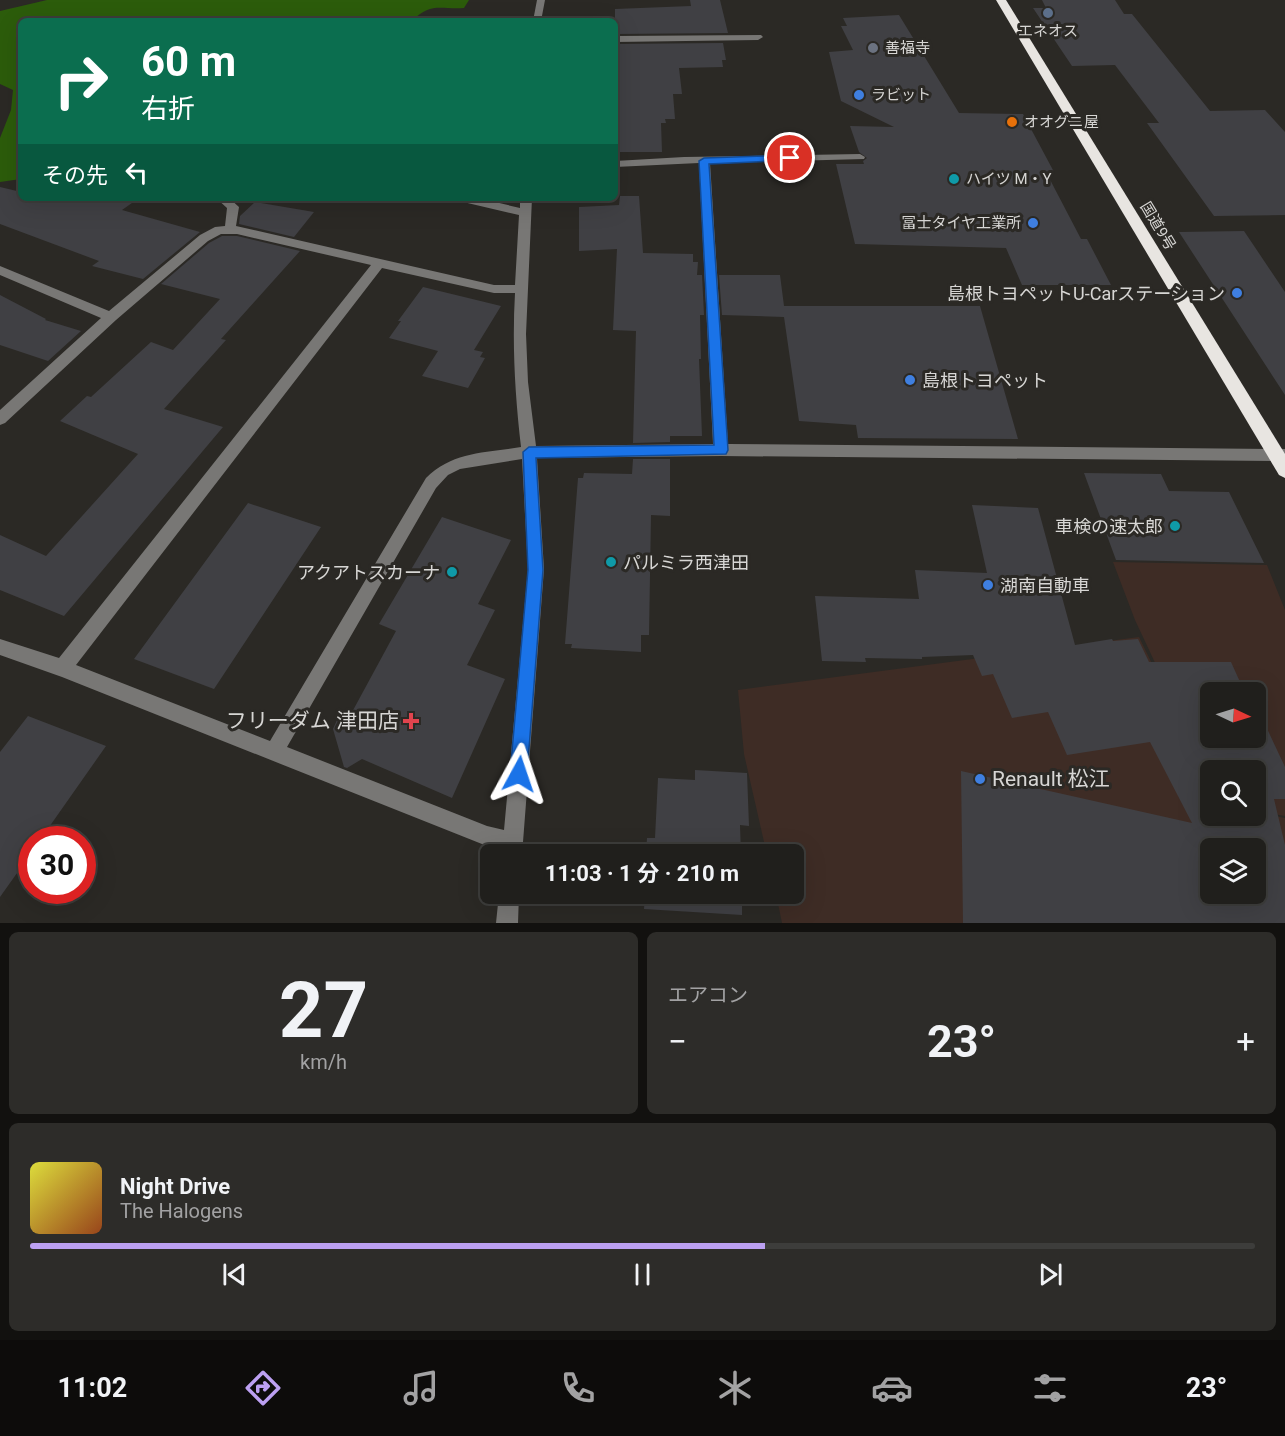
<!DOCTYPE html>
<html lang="ja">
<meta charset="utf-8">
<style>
body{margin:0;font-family:Roboto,"Noto Sans JP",sans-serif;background:#2d2c29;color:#f1f3f6;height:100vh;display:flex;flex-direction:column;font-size:22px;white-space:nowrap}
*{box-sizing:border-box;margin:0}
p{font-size:20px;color:#a2a2a3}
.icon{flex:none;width:33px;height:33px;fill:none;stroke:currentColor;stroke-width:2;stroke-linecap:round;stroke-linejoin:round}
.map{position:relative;height:923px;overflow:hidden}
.side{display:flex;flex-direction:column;gap:9px;padding:9px;background:#12110f;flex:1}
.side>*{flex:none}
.hud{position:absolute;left:18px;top:18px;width:600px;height:183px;border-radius:9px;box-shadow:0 6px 24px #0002,0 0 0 2px #3d3d3b;background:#0b6e4f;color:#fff;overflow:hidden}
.needle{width:39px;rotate:94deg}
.controls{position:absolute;left:1200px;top:682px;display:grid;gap:12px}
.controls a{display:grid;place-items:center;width:66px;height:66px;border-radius:9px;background:#201f1c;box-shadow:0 6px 24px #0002,0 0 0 2px #3d3d3b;font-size:30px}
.speed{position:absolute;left:18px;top:826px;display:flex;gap:12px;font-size:30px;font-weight:700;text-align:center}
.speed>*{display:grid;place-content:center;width:78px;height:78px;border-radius:50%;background:#201f1c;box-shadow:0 6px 24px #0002,0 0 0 2px #3d3d3b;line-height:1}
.speed .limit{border:9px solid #d22;background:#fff;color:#111}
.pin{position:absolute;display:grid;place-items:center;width:51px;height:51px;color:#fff;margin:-26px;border:3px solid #fff;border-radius:50%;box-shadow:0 2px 6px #0007}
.me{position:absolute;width:66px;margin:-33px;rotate:5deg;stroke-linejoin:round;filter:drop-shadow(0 0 4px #0008)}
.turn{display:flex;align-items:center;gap:21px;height:126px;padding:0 24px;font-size:27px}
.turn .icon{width:78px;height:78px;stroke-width:2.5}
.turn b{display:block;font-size:42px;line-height:51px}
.then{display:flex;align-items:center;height:57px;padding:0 24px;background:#0003;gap:12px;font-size:22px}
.big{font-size:45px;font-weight:700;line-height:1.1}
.side .tile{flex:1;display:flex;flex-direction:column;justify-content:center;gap:9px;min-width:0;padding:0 21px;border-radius:9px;background:#2d2c29}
.side .dial{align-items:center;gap:0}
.dial b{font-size:78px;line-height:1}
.song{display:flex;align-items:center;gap:18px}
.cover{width:72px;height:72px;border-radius:9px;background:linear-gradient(135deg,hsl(60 70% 55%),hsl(20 70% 35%))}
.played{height:6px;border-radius:3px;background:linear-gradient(90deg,#bca0f2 60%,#3d3d3b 60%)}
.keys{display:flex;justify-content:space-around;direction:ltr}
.heat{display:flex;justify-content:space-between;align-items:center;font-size:33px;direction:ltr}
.side .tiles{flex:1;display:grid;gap:9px;grid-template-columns:1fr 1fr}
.tile:last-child{grid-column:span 2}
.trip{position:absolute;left:480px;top:844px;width:324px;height:60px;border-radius:9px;background:#201f1c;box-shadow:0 6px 24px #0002,0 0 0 2px #3d3d3b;font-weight:700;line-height:60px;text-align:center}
.menu{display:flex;height:96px;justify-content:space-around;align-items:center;background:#0d0c0b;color:#a2a2a3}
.menu .icon{width:42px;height:42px}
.menu .current{color:#bca0f2}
.menu b{font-size:27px;color:#f1f3f6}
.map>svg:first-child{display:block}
</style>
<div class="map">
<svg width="1285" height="923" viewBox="0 0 1285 923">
<rect width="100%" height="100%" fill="#2b2925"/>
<path fill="#3e2c25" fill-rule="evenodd" d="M 1113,562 L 1267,565 L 1285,610 L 1285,816 L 1256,811 L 1256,771 L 1210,771 L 1210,780 L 1135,620 ZM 1210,693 L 1256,693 L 1256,738 L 1210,738 Z
M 1139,637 L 1210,783 L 1210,816 L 1256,816 L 1256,812 L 1285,818 L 1285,923 L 782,923 L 776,894 L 794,894 L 794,855 L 767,855 L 744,754 L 738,690 ZM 1210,849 L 1256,849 L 1256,894 L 1210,894 Z"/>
<path fill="#2c5c0b" d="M 47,0 L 469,0 L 464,8 C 442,10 431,1 412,21 L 21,21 L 21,179 L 0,182 L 0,138 L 11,110 L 13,90 L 0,84 L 0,11 Z"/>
<path fill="#404044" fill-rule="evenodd" d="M 690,0 L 720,0 L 728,33 L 615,34 L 615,9 L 691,6 Z
M 1042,0 L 1115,0 L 1124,14 L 1132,14 L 1210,111 L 1265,110 L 1285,132 L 1285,215 L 1214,216 L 1147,123 L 1159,123 L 1115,65 L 1072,66 L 1033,8 L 1046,8 Z
M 899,15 L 959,113 L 1023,114 L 1054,172 L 1046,172 L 1081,239 L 1087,239 L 1111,285 L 1022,285 L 1006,248 L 855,244 L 836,164 L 864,164 L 863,161 L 867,158 L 859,152 L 850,126 L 894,127 L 841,101 L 829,52 L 853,50 L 841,26 L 847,26 L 843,18 Z
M 723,43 L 726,60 L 722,60 L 723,67 L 679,68 L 682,94 L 673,94 L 675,119 L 665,119 L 666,123 L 661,123 L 662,152 L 615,152 L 615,44 Z
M 0,187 L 21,192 L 21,198 L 139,198 L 122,210 L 200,232 L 143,279 L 92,266 L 99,261 L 0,224 Z
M 620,196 L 639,196 L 643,253 L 693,254 L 693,262 L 698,262 L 697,275 L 702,275 L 704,315 L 700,315 L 701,359 L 699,359 L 702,436 L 670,436 L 670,442 L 633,443 L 636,331 L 613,330 L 617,249 L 579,251 L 579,207 L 619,205 Z
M 255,202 L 314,212 L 294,237 L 239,224 L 240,216 Z
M 1244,231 L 1285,292 L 1285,395 L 1179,232 Z
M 222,236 L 237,236 L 300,251 L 221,339 L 226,340 L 164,409 L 223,427 L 64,616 L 0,590 L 0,535 L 46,556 L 138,454 L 60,421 L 87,396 L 91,397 L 151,342 L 173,350 L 220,299 L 161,284 L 209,243 Z
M 719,275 L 780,275 L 784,306 L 980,306 L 1018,439 L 858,438 L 856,425 L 799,421 L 784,317 L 722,315 Z
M 423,287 L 501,306 L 474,350 L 483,352 L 480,357 L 485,358 L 468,388 L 422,376 L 438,351 L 389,338 L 401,321 L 398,321 Z
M 0,295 L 46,319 L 45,320 L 81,331 L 48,361 L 0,345 Z
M 633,459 L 670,459 L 670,516 L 651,515 L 649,635 L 641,635 L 641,652 L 571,648 L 572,644 L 565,644 L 578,478 L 583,478 L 584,473 L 632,474 Z
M 1084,473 L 1161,474 L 1169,491 L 1229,492 L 1264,563 L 1116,560 Z
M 248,503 L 321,527 L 214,689 L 134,659 Z
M 972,505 L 1038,508 L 1075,645 L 1112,639 L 1113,641 L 1138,639 L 1149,662 L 1231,662 L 1245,693 L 1210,693 L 1210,738 L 1256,738 L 1256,717 L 1262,718 L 1285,767 L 1285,799 L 1274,799 L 1285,845 L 1285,923 L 963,923 L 961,771 L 1192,823 L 1150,742 L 1067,755 L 1048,712 L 1012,718 L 993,674 L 982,676 L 973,655 L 922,657 L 922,659 L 865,658 L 866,662 L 822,661 L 815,596 L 919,599 L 915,570 L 987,573 ZM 1210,771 L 1256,771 L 1256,816 L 1210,816 ZM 1210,849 L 1256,849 L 1256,894 L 1210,894 Z
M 442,517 L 511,540 L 478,604 L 495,610 L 467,665 L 505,679 L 452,798 L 362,759 L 347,768 L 344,767 L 333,729 L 341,711 L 351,714 L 396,631 L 379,624 Z
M 28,716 L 106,746 L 40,840 L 32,840 L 32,852 L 0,897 L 0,752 Z
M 695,770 L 747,773 L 749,826 L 740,825 L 741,855 L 646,855 L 647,838 L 655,838 L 658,778 L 695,780 Z
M 645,894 L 742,894 L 742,915 L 644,909 Z"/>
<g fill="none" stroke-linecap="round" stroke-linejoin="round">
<path fill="#787775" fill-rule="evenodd" d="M 537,0 L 545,0 L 541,21 L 533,21 Z
M 761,35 L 763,37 L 758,40 L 615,42 L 615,36 Z
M 860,154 L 865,157 L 864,159 L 710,163 L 728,444 L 1285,449 L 1285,461 L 721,456 L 537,458 L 544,569 L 522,855 L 502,855 L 502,850 L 487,846 L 62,677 L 0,655 L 0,639 L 59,658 L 371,265 L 237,234 L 221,234 L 208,241 L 116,320 L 5,423 L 0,425 L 0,410 L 101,318 L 0,275 L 0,266 L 109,311 L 200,235 L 215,227 L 225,226 L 227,208 L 216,198 L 229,198 L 239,207 L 236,226 L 494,285 L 515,285 L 519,215 L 459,201 L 457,198 L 478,198 L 520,208 L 520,198 L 532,198 L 526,334 L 528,382 L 536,446 L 713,444 L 699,163 L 615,167 L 615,161 L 684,157 ZM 382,268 L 494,293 L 515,293 C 512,345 515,395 521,447 C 485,453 453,451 426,478 L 270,741 L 76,665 ZM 522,459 L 528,569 L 504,830 L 487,826 L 287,747 L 436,488 L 448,475 L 460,469 Z
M 499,894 L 519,894 L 518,923 L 496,923 Z"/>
<path fill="#e8e5e1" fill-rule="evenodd" d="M 996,0 L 1006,0 L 1285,454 L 1285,478 L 1279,475 Z"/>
</g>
<path fill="#1a73e8" stroke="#114b97" stroke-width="1.5" d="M 790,155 L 794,155 L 794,160 L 709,164 L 728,450 L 726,454 L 536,458 L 543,570 L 527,774 L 525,780 L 519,783 L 512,780 L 510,774 L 528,570 L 523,452 L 529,447 L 714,445 L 699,161 L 704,158 Z"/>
<circle fill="#5c6f8a" stroke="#2b2925" stroke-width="2" cx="1048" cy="13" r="6"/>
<circle fill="#6b7280" stroke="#2b2925" stroke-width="2" cx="873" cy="48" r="6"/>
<g fill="#3f7fe0" stroke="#2b2925" stroke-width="2">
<circle cx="859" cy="95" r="6"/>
<circle cx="1033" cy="223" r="6"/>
<circle cx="1237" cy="293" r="6"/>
<circle cx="910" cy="380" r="6"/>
<circle cx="988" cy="585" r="6"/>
<circle cx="980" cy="779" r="6"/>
</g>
<circle fill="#e8710a" stroke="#2b2925" stroke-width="2" cx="1012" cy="122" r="6"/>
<g fill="#0f9aa8" stroke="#2b2925" stroke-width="2">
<circle cx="954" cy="179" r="6"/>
<circle cx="1175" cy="526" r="6"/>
<circle cx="611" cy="562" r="6"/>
<circle cx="452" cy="572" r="6"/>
</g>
<path fill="#e0444e" stroke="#2b2925" stroke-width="2" d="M408 712h6v6h6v6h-6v6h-6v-6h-6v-6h6z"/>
<g text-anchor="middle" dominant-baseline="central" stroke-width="6" stroke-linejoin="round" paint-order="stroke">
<g font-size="15" fill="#d7d6d4" stroke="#2b2925" text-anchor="start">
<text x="1048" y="31" text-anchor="middle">エネオス</text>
<text x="885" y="48">善福寺</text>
<text x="871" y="95">ラビット</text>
<text x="1024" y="122">オオグニ屋</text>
<text x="966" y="179">ハイツ M・Y</text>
<text x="1021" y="223" text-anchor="end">冨士タイヤ工業所</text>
</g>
<g font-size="15" fill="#d7d6d4" stroke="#2b2925">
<text transform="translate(1158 226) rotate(59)">国道9号</text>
</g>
<g font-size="18" fill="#d7d6d4" stroke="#2b2925" text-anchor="end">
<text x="1225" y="293">島根トヨペットU-Carステーション</text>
<text x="922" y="380" text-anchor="start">島根トヨペット</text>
<text x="1163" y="526">車検の速太郎</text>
<text x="623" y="562" text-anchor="start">パルミラ西津田</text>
<text x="440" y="572">アクアトスカーナ</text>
<text x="1000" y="585" text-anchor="start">湖南自動車</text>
</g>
<g font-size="21" fill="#d7d6d4" stroke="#2b2925" text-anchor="end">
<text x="399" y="721">フリーダム 津田店</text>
<text x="992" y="779" text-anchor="start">Renault 松江</text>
</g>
</g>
</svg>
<div class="controls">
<a><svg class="needle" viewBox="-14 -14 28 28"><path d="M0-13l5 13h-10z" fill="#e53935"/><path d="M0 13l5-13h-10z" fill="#a2a2a3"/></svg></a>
<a><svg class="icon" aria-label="search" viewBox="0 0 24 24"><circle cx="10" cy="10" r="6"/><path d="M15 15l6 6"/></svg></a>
<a><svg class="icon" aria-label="layers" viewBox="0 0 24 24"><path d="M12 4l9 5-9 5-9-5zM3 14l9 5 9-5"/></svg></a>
</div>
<div class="speed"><div class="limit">30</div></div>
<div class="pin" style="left:790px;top:158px;background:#d93025"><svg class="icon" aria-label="arrive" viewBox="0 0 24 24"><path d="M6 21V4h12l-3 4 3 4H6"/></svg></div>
<svg class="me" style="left:519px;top:774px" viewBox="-20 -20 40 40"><path d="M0-17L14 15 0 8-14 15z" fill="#1a73e8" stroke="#fff" stroke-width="4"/></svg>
<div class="trip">11:03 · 1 分 · 210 m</div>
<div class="hud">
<div class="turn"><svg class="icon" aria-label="right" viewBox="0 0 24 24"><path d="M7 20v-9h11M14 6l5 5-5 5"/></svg><div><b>60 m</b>右折</div></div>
<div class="then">その先<svg class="icon" aria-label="left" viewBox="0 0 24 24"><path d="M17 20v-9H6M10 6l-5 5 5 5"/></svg></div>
</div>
</div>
<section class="side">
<div class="tiles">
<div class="tile dial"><b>27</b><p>km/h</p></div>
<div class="tile"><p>エアコン</p>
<div class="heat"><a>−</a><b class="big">23°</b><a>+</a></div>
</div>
<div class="tile">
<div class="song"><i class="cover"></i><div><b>Night Drive</b><p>The Halogens</p></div></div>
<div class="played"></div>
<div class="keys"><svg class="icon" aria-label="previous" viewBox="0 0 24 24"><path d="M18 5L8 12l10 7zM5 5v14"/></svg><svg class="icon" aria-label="pause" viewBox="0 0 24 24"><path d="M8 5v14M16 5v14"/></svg><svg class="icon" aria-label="next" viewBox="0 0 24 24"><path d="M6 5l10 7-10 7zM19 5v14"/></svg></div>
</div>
</div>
</section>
<nav class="menu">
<b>11:02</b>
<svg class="icon current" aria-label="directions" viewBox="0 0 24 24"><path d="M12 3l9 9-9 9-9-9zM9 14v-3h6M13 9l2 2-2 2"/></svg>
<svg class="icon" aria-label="music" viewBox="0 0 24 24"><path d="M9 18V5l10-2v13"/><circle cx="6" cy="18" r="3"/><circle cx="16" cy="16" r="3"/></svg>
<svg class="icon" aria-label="phone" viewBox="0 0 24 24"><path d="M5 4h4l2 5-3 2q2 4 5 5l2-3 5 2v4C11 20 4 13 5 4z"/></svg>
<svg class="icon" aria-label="climate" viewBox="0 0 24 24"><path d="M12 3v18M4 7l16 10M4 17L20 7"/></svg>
<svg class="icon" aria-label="car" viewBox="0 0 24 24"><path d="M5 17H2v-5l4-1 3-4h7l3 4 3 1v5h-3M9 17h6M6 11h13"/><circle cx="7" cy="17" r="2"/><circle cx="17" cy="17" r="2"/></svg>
<svg class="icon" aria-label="filters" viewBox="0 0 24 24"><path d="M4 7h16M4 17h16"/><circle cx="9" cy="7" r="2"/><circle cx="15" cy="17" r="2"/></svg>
<b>23°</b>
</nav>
